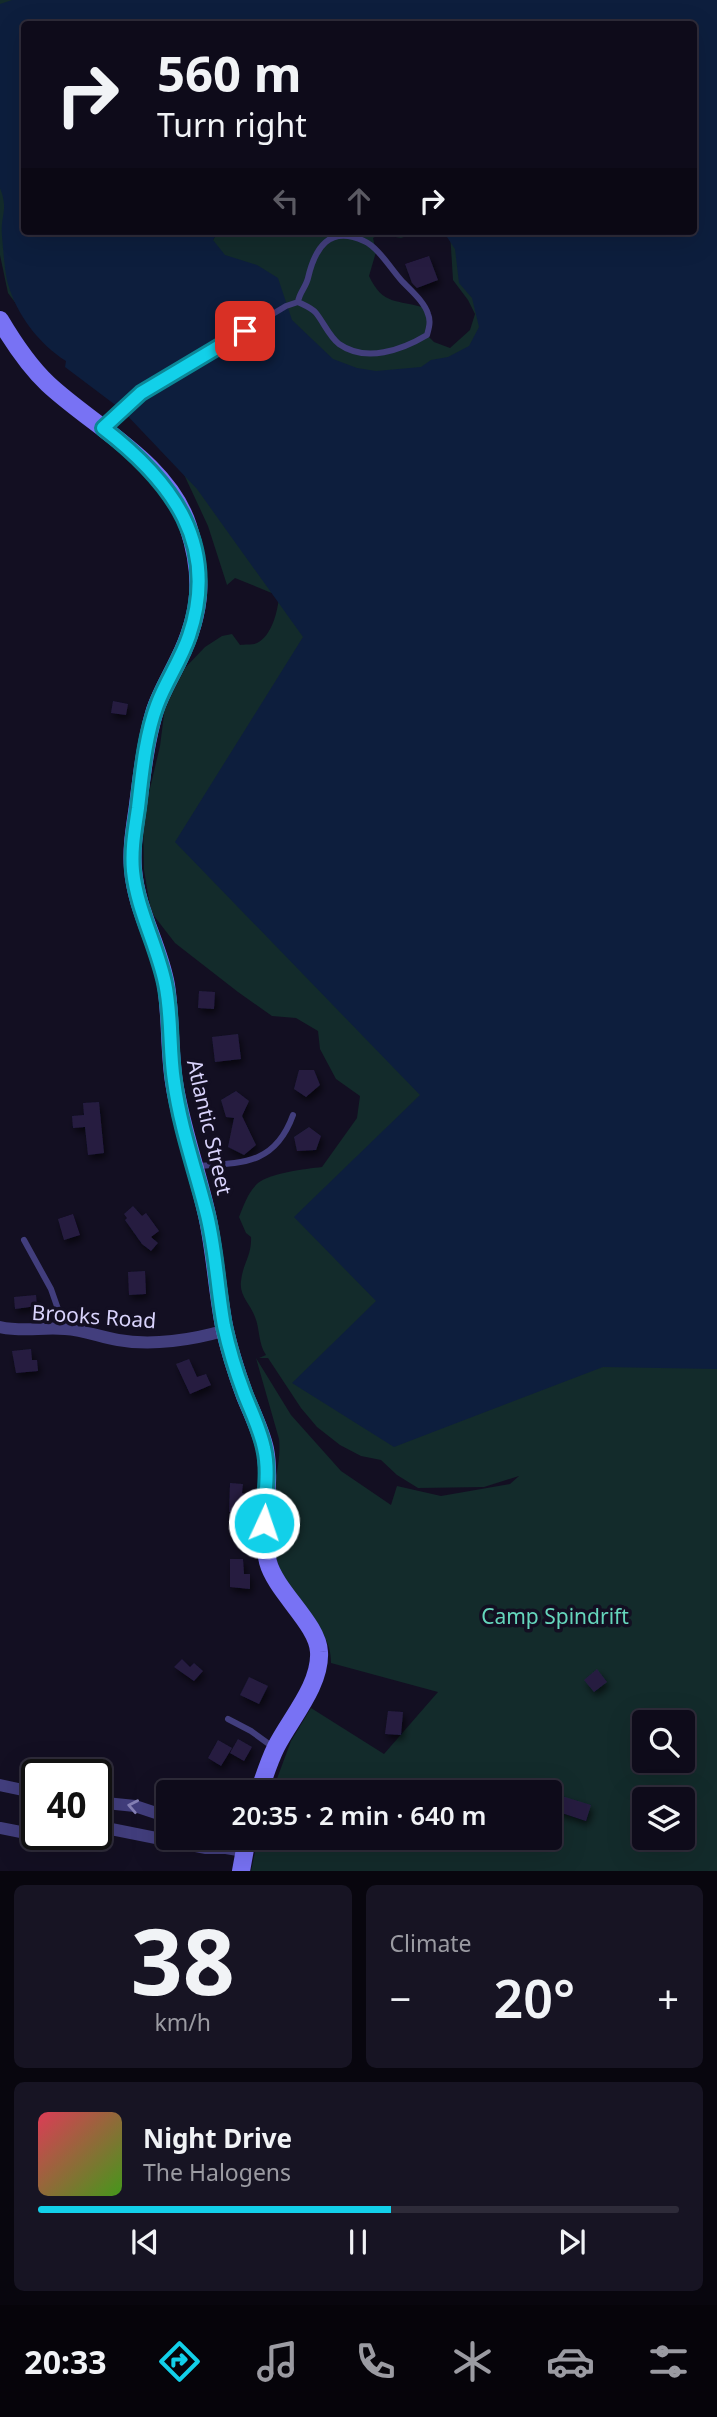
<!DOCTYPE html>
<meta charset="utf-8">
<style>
body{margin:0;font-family:"Noto Sans",sans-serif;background:#171423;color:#f1f3f6;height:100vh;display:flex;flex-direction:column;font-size:26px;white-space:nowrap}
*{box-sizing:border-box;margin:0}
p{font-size:23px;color:#9b9ba2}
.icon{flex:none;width:38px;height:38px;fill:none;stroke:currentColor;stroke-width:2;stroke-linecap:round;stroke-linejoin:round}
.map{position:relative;height:1871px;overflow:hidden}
.side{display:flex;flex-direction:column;gap:14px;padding:14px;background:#08060e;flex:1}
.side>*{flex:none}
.hud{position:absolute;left:21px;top:21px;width:676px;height:214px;border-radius:7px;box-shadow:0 7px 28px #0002,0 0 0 2px #2e2b39;background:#0e0b1a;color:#f1f3f6;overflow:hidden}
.fabs{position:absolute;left:632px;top:1710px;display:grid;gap:14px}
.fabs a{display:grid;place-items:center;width:63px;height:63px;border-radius:7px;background:#0e0b1a;box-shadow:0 7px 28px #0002,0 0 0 2px #2e2b39;font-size:35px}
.speed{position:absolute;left:21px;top:1759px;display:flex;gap:14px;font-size:35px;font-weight:700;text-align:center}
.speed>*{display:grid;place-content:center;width:91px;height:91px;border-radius:50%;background:#0e0b1a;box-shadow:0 7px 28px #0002,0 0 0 2px #2e2b39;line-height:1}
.speed .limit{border:4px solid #111;border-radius:10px;background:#fff;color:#111}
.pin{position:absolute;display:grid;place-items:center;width:60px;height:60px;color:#fff;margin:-30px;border-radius:14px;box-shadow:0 4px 10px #0006}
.me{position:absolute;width:77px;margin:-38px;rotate:3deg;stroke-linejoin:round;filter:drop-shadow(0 0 5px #0008)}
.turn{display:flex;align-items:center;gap:24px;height:147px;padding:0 21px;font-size:32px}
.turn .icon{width:91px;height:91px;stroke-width:2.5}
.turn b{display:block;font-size:49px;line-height:60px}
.lanes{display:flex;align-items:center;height:66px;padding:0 21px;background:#0003;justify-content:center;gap:35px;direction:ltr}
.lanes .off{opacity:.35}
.big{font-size:52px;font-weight:600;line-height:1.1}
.side .tile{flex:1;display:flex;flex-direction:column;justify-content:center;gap:10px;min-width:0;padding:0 24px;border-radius:10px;background:#171423}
.side .dial{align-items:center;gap:0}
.dial b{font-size:91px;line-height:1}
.song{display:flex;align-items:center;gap:21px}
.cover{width:84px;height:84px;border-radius:10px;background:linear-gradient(135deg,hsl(350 70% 55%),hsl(100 70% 35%))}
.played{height:7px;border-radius:4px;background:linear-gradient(90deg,#12d0e9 55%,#2e2b39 55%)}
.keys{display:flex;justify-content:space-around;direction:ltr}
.heat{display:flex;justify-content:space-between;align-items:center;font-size:38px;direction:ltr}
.side .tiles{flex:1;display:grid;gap:14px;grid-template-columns:1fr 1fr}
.tile:last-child{grid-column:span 2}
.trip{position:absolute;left:156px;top:1780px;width:406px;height:70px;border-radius:7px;background:#0e0b1a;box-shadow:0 7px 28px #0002,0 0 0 2px #2e2b39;font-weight:600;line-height:70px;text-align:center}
.menu{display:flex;height:112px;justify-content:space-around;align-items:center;background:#06040a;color:#9b9ba2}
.menu .icon{width:49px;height:49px}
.menu .on{color:#12d0e9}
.menu b{font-size:32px;color:#f1f3f6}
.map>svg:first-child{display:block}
</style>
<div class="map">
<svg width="717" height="1871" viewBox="0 0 717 1871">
<defs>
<filter id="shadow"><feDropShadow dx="2.5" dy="4.5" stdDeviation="3.5" flood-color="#0009"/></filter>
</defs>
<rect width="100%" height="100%" fill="#130f22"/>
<path fill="#132b2b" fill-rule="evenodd" d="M 0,0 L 717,0 L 717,1871 L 251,1871 L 258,1838 L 550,1838 L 550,1792 L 272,1792 L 291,1741 L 311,1708 L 384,1754 L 438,1692 L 331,1663 C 331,1639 319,1629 305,1611 C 297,1601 288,1586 282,1574 C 271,1551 270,1519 273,1493 C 276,1475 281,1458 279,1439 L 256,1358 L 291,1415 L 341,1471 L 391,1505 L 397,1486 L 441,1496 L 510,1484 L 519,1476 L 484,1487 L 418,1488 L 397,1475 L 381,1460 L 361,1456 L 340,1445 L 317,1427 L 301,1408 L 268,1358 L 259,1358 L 266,1355 C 258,1343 260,1329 255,1317 C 250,1303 239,1296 241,1281 C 243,1263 252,1255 251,1237 L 246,1233 L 239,1217 C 244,1205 248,1192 258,1183 C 271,1173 305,1169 322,1167 L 357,1118 L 360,1096 L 336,1079 L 320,1049 L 318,1031 L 296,1018 L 272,1016 L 238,992 L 175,943 L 151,912 L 144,870 L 143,818 L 160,746 L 166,699 L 183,670 L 205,647 L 222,636 L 232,634 L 240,645 C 245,644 253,645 257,643 C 272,636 278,610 279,596 L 235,578 L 227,585 L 208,526 L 174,453 L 35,329 L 8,293 L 0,255 ZM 24,24 L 693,24 L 693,231 L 450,232 L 453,280 L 468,300 L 475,314 L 470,330 L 450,348 L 434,342 L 427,335 L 429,316 L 425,308 C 397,299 383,306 369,276 L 376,252 L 373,238 L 380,234 L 401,238 L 421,231 L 218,231 L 213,240 L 208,231 L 24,231 ZM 644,1722 L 682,1722 L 682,1760 L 644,1760 ZM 644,1799 L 682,1799 L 682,1838 L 644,1838 Z"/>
<path fill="#0d1e3d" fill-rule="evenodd" d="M 12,0 L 717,0 L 717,1369 L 603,1367 L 394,1447 L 292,1383 L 376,1301 L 294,1217 L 420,1095 L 175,842 L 303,637 L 197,489 L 122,410 L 65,367 L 66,361 C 39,344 17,315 8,284 C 5,275 3,247 2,236 C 0,215 9,211 0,188 L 0,4 ZM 24,24 L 693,24 L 693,231 L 443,231 L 455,249 L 459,283 L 472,298 L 479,327 L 469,346 L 448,357 L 431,360 L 421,367 L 376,371 L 357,368 L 333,359 L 292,320 L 278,278 L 257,265 L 225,255 L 213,240 L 218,231 L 24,231 Z"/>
<path fill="#251d41" filter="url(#shadow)" d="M 429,256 L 438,280 L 417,288 L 412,283 L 405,264 Z
M 113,701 L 128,704 L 126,715 L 111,713 Z
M 199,991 L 215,992 L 214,1009 L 198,1008 Z
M 238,1034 L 241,1059 L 215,1062 L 212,1037 Z
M 299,1070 L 314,1070 L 320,1085 L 306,1097 L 294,1089 Z
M 236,1091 L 249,1101 L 242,1116 L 256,1145 L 244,1155 L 228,1147 L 234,1118 L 226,1117 L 221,1100 Z
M 99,1102 L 104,1153 L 88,1155 L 85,1127 L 73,1128 L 72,1116 L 84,1115 L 83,1103 Z
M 309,1127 L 321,1136 L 316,1150 L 297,1151 L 294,1137 Z
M 133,1206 L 142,1216 L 146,1213 L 159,1231 L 151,1237 L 158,1243 L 151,1251 L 142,1244 L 125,1220 L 127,1218 L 124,1214 Z
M 73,1214 L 80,1235 L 64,1240 L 58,1219 Z
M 145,1271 L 146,1294 L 129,1295 L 128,1272 Z
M 36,1295 L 37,1306 L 15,1309 L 14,1297 Z
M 31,1349 L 32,1360 L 37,1360 L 38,1371 L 16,1373 L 12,1351 Z
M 189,1359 L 197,1377 L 206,1374 L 211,1385 L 190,1394 L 176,1364 Z
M 230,1483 L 243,1484 L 242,1493 L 245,1494 L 244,1513 L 229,1512 Z
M 230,1559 L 243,1559 L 244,1574 L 250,1574 L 250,1589 L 230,1587 Z
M 182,1659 L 190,1667 L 194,1663 L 203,1671 L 194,1681 L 174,1667 Z
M 597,1669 L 607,1682 L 594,1692 L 584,1680 Z
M 249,1677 L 268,1686 L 259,1704 L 240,1695 Z
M 388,1711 L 403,1712 L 401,1735 L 385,1734 Z
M 238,1739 L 252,1747 L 244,1761 L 230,1753 Z
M 218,1740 L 232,1748 L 221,1766 L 208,1758 Z
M 552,1793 L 591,1805 L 586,1821 L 550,1809 Z"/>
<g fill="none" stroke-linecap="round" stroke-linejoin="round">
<path stroke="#423e7d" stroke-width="6" d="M 104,427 L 141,393 L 286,306 L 298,302 C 304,305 312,308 316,313 C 324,323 329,336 339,344 C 366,363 402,350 427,335 C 429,328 431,321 428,314 C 424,301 410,290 401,280 C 391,269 378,247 364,241 C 329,225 315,248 308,278 C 306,287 299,293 298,302
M 196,1166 C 242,1163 275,1165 293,1115
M 24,1240 L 51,1289 L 65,1329
M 228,1719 L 251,1731 L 273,1747"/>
<path stroke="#423e7d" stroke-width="12" d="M 0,1327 C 22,1332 43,1327 65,1329 C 83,1330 101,1337 118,1340 C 152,1346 193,1340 226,1330
M 0,1785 L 37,1793
M 96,1802 L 135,1806 L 168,1817
M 96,1826 L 206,1848 L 226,1848 L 244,1851
M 0,1828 L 41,1836 L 49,1834"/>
<path stroke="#7872f4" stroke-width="18" d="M 0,320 C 13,342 29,366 48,384 C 94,427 168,463 188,526 C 204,575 202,612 179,659 C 171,676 161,692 155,710 C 146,740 142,773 138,805 C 135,827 131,847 133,869 C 136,910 159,945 166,985 C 171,1017 169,1050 174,1082 C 181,1127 197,1170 207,1215 C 215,1251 217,1290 224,1326 C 229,1350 237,1374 245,1396 C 252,1413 261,1431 265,1449 C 272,1486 259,1524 268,1562 C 276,1592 318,1624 319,1652 C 321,1685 290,1719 276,1747 C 269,1761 264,1777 259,1792
M 241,1871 L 247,1838"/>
</g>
<defs><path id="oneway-chevron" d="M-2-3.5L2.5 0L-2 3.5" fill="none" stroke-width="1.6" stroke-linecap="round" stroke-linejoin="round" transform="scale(1.75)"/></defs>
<use stroke="#8681b6" href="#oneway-chevron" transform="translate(133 1806) rotate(-169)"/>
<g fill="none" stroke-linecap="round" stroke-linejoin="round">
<defs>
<path id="route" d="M 245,331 L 141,393 L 103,428 C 173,482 220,545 189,636 C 181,660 166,681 157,705 C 145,737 142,774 138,808 C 135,829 131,849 133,871 C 137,910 157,945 165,983 C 172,1015 169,1049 174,1081 C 180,1126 195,1168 206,1211 C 216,1249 217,1288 224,1326 C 229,1349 236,1372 244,1393 C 251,1411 260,1429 264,1448 C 270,1473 264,1498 264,1523"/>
</defs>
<use href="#route" stroke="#0c8797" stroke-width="18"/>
<use href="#route" stroke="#12d0e9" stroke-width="12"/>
</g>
<g text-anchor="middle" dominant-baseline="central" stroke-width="7" stroke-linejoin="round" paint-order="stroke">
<g font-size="21" fill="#d9d3fc" stroke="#130f22">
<text transform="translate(210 1127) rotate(77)">Atlantic Street</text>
<text transform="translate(94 1316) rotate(4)">Brooks Road</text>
</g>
<g font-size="21" fill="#65d6bc" stroke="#130f22">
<text x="555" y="1616">Camp Spindrift</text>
</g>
</g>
</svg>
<div class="fabs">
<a><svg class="icon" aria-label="search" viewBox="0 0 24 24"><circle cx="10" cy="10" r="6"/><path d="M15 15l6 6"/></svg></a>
<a><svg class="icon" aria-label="layers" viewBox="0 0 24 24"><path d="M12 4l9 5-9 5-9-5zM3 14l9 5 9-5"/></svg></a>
</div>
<div class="speed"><div class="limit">40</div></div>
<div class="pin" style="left:245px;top:331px;background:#d93025"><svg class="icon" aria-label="arrive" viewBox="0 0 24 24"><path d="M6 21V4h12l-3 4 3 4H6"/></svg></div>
<svg class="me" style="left:264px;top:1523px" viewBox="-20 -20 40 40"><circle r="17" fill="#12d0e9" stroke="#fff" stroke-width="3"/><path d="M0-11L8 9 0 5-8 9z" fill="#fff"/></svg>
<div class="trip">20:35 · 2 min · 640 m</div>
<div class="hud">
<div class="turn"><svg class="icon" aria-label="right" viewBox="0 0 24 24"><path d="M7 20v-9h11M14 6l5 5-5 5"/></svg><div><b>560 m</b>Turn right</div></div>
<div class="lanes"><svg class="icon off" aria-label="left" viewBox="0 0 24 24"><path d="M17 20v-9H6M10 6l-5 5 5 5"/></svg><svg class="icon off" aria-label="ahead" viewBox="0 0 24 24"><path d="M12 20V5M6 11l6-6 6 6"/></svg><svg class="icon" aria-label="right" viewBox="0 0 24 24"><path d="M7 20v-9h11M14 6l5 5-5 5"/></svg></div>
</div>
</div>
<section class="side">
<div class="tiles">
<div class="tile dial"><b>38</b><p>km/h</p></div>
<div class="tile"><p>Climate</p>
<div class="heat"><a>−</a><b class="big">20°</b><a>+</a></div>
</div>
<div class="tile">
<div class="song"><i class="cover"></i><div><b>Night Drive</b><p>The Halogens</p></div></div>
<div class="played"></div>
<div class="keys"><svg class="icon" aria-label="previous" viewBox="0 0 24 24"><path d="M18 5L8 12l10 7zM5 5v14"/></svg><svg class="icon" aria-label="pause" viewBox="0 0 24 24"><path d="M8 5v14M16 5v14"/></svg><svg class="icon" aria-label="next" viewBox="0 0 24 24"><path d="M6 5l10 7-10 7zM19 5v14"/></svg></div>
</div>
</div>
</section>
<nav class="menu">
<b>20:33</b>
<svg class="icon on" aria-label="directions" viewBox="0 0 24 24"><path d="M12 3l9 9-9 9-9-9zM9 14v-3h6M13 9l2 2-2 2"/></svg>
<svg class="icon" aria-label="music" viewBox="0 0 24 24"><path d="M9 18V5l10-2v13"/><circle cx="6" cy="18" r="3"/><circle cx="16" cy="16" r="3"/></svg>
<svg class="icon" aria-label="phone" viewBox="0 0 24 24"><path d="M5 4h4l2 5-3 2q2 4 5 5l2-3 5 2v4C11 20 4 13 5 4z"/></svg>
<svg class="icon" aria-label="climate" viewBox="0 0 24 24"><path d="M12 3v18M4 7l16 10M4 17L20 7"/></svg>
<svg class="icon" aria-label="car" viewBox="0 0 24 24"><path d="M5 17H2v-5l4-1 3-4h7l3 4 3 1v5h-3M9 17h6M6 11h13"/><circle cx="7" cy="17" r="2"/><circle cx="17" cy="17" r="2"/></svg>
<svg class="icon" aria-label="filters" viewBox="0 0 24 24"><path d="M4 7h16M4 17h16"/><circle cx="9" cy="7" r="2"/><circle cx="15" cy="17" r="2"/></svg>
</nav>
